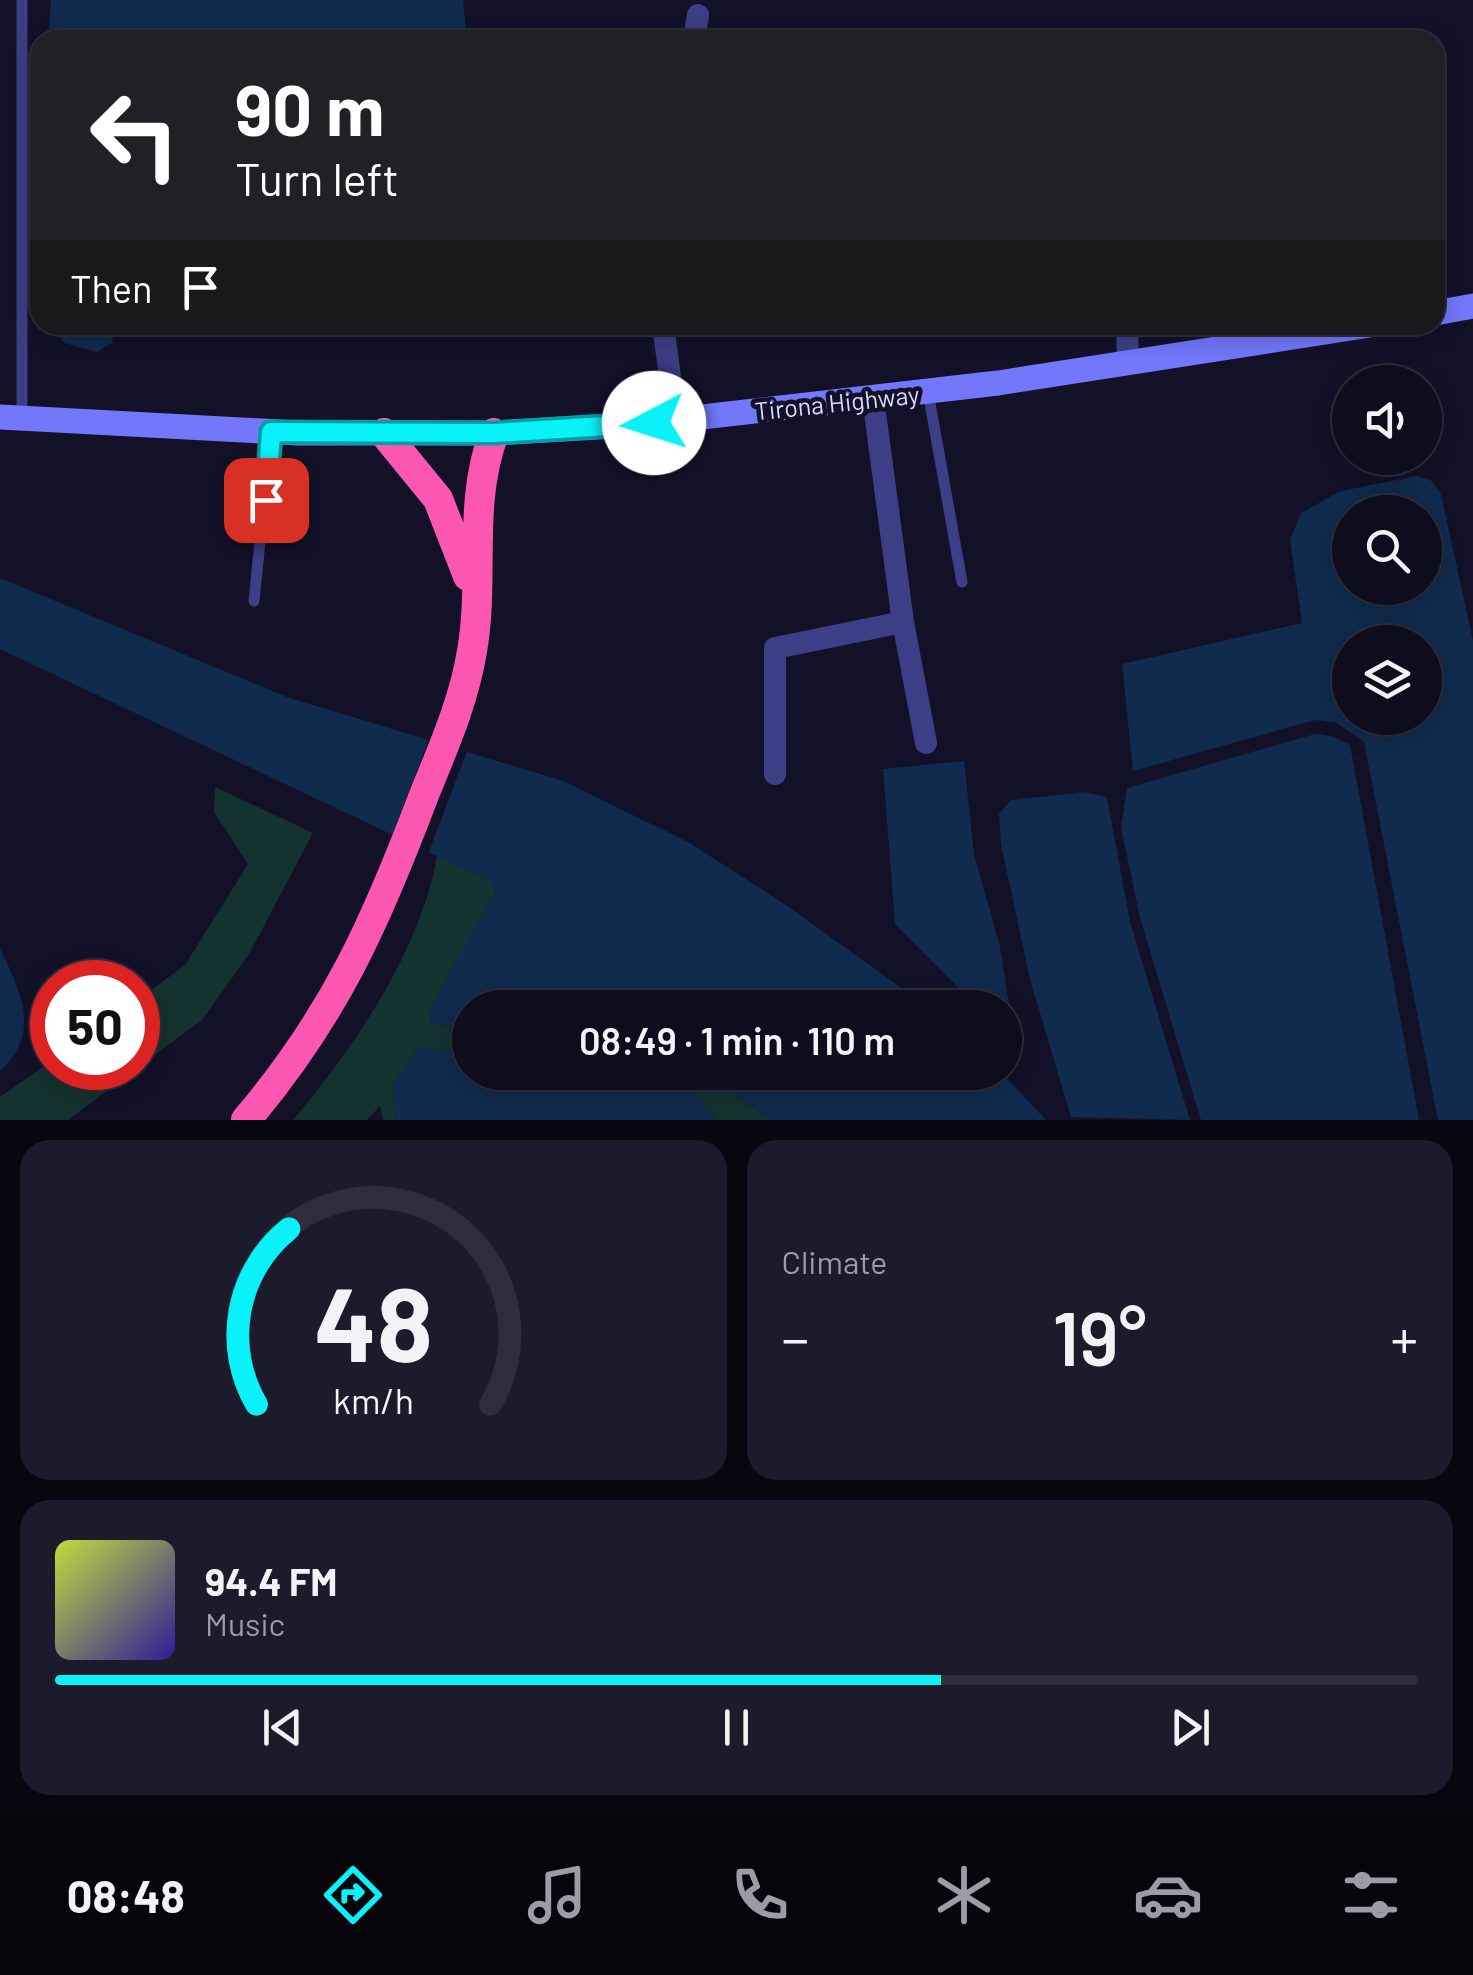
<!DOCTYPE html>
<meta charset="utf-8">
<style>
body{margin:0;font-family:Barlow,sans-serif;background:#1c1b2b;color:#f1f3f6;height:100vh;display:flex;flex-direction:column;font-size:38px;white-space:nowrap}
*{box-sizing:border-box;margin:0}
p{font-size:32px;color:#9b9ca4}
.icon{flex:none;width:55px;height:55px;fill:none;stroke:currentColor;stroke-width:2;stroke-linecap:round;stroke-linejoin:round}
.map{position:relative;height:1120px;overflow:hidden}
.side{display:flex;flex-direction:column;gap:20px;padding:20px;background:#080710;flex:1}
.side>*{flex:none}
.guide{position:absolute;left:30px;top:30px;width:1415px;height:305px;border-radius:30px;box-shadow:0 5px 25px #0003,0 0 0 2px #2e2d3c;background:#202124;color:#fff;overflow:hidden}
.tools{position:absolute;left:1332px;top:365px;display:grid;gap:20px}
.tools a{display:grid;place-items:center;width:110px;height:110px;border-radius:50%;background:#0e0d1e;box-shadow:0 5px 25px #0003,0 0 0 2px #2e2d3c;font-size:50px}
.speed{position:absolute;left:30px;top:960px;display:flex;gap:20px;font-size:50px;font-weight:700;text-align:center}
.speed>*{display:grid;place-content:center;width:130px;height:130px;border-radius:50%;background:#0e0d1e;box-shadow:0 5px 25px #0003,0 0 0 2px #2e2d3c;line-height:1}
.speed .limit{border:15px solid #d22;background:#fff;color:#111}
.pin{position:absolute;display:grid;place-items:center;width:85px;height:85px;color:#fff;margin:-42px;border-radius:20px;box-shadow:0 5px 15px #0006}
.me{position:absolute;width:110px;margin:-55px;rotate:265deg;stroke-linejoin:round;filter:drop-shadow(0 0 8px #0008)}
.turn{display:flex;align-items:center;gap:35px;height:210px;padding:0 40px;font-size:45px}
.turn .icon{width:130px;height:130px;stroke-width:2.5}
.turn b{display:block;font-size:70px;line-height:85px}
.then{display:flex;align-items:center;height:95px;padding:0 40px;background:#0003;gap:20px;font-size:38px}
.big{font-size:75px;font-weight:600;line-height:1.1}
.side .tile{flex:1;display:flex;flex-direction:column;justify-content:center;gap:15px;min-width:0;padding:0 35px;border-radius:30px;background:#1c1b2b}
.side .dial{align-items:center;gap:0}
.dial svg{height:260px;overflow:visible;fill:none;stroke:#2e2d3c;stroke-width:7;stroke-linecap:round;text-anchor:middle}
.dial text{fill:#f1f3f6;stroke:none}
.song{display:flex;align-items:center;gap:30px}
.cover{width:120px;height:120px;border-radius:15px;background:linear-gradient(135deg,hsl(70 70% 55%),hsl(250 70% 35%))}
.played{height:10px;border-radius:5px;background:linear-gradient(90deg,#09f1f9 65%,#2e2d3c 65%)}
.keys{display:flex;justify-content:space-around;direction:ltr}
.heat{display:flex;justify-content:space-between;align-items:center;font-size:55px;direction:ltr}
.side .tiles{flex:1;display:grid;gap:20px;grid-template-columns:1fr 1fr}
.tile:last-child{grid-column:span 2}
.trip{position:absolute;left:452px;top:990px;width:570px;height:100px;border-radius:50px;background:#0e0d1e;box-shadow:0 5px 25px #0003,0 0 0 2px #2e2d3c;font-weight:600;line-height:100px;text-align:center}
.dock{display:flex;height:160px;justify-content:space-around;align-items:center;background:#06050c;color:#9b9ca4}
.dock .icon{width:70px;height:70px}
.dock .current{color:#09f1f9}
.dock b{font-size:45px;color:#f1f3f6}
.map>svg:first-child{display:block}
</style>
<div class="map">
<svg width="1473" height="1120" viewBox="0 0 1473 1120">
<rect width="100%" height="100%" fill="#131128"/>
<path fill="#14322f" d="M 215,787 L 313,833 L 249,954 L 203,1019 L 68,1120 L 0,1120 L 0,1097 L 52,1061 L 52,1068 L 138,1068 L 138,1000 L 185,965 L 248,864 L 214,812 Z
M 437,856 L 492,882 L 496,891 L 431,1008 L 430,1023 L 470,1028 L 470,1054 L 418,1048 L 393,1086 L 396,1120 L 383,1120 L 380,1106 L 367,1120 L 293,1120 C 355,1046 420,952 437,856 Z
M 644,1073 L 710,1073 L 770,1120 L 717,1120 C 697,1096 676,1078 644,1073 Z"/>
<path fill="#102b4d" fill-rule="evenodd" d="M 51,0 L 463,0 L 467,40 L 48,40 Z
M 115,325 L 112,343 L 97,352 L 64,343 L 52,326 Z
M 1416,476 L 1432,481 L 1441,494 L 1473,641 L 1473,1120 L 1438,1120 L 1364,742 L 1337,723 L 1315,720 L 1133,771 L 1122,664 L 1302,623 L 1290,540 L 1301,513 L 1341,491 ZM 1350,512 L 1425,512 L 1425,588 L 1350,588 ZM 1350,642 L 1425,642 L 1425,718 L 1350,718 Z
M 0,578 L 287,697 L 563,781 L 688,842 L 786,905 L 928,1007 L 470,1008 L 470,1028 L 430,1023 L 431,1008 L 496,891 L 492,882 L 0,649 Z
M 1315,734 L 1332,736 L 1350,745 L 1419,1120 L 1201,1120 L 1140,918 L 1121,827 L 1127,788 Z
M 964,761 L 974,854 L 1000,947 L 1011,1017 L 1005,1019 L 1005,1008 L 977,1007 L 895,924 L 883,769 Z
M 1085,792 L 1107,797 L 1130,922 L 1190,1120 L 1071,1117 L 1030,979 L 1001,845 L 999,814 L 1011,800 Z
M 0,948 C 21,993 42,1033 0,1071 Z
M 418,1048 L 470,1054 L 470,1072 L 665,1076 L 699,1098 L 717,1120 L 396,1120 L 393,1086 Z
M 710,1073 L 1002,1073 L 1046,1120 L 770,1120 Z"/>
<path fill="#131128" d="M 431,733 L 469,746 L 427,857 L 390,841 Z"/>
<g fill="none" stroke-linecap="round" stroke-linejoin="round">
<path stroke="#3d3f86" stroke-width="11" d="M 928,392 L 962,582
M 22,418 L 22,0
M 254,601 L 271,433"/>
<path stroke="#3d3f86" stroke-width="22" d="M 694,40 L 698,15
M 663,325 L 676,421
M 1127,325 L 1128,364
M 903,622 L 926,743
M 775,774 L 775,648 L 903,622 L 873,398"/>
<path stroke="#7277fc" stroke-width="25" d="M 1435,313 L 1473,306
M 0,417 L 298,433 L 494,433 L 633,425 L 998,383 L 1370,325"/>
<path stroke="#fb56b0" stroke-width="30" d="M 384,433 L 438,499 L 468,576
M 246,1120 C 335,1015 376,922 424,795 C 443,748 464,701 472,651 C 485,577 467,506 494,433"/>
</g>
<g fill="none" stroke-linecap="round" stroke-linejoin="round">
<defs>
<path id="route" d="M 266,500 L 271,432 L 494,433 L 654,423"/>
</defs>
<use href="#route" stroke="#069da2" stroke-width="25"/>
<use href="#route" stroke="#09f1f9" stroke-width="18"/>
</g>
<g text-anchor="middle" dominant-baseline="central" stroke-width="9" stroke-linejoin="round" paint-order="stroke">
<g font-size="25" fill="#dad8fe" stroke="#131128">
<text transform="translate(837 402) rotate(-6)">Tirona Highway</text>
</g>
</g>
</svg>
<div class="tools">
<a><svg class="icon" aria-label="sound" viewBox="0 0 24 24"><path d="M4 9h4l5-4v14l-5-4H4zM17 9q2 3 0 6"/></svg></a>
<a><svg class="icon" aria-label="search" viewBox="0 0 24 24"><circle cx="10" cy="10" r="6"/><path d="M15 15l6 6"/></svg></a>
<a><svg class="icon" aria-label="layers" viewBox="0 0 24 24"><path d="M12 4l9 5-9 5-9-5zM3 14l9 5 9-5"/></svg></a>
</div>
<div class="speed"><div class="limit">50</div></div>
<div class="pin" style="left:266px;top:500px;background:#d93025"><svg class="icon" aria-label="arrive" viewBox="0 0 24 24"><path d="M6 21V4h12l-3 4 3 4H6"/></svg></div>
<svg class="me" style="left:654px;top:423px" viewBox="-20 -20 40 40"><circle r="19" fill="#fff"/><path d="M0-13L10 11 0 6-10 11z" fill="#09f1f9"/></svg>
<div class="trip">08:49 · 1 min · 110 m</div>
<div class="guide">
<div class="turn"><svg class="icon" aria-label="left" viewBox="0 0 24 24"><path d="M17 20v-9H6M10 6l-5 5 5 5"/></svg><div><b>90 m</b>Turn left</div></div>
<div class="then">Then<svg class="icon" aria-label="arrive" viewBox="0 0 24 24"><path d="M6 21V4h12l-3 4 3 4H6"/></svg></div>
</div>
</div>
<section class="side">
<div class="tiles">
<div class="tile dial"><svg viewBox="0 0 100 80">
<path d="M14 69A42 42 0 1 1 86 69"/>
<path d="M14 69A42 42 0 0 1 24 15" stroke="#09f1f9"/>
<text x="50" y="56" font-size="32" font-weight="700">48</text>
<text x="50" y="72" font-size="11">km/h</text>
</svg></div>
<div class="tile"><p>Climate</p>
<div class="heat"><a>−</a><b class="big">19°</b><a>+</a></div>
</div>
<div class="tile">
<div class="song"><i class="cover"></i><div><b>94.4 FM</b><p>Music</p></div></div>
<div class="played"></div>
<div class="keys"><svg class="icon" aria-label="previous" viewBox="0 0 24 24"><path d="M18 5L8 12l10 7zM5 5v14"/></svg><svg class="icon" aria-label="pause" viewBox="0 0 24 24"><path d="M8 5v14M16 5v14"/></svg><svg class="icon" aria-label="next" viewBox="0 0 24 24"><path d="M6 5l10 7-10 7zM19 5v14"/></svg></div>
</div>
</div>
</section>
<nav class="dock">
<b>08:48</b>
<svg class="icon current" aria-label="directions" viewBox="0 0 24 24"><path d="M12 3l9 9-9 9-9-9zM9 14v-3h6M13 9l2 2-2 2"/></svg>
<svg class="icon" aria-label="music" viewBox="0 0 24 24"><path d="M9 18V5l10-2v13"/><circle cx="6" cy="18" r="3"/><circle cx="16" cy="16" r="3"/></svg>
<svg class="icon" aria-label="phone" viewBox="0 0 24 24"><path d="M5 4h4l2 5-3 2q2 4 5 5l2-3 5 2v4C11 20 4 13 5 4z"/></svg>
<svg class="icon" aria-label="climate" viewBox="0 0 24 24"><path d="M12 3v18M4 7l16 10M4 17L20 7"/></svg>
<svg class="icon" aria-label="car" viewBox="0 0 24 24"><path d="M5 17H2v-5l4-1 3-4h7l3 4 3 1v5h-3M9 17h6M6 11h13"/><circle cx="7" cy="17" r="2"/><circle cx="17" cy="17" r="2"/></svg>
<svg class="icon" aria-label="filters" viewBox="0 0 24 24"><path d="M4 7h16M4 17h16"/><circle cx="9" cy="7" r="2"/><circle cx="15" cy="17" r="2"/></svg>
</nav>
